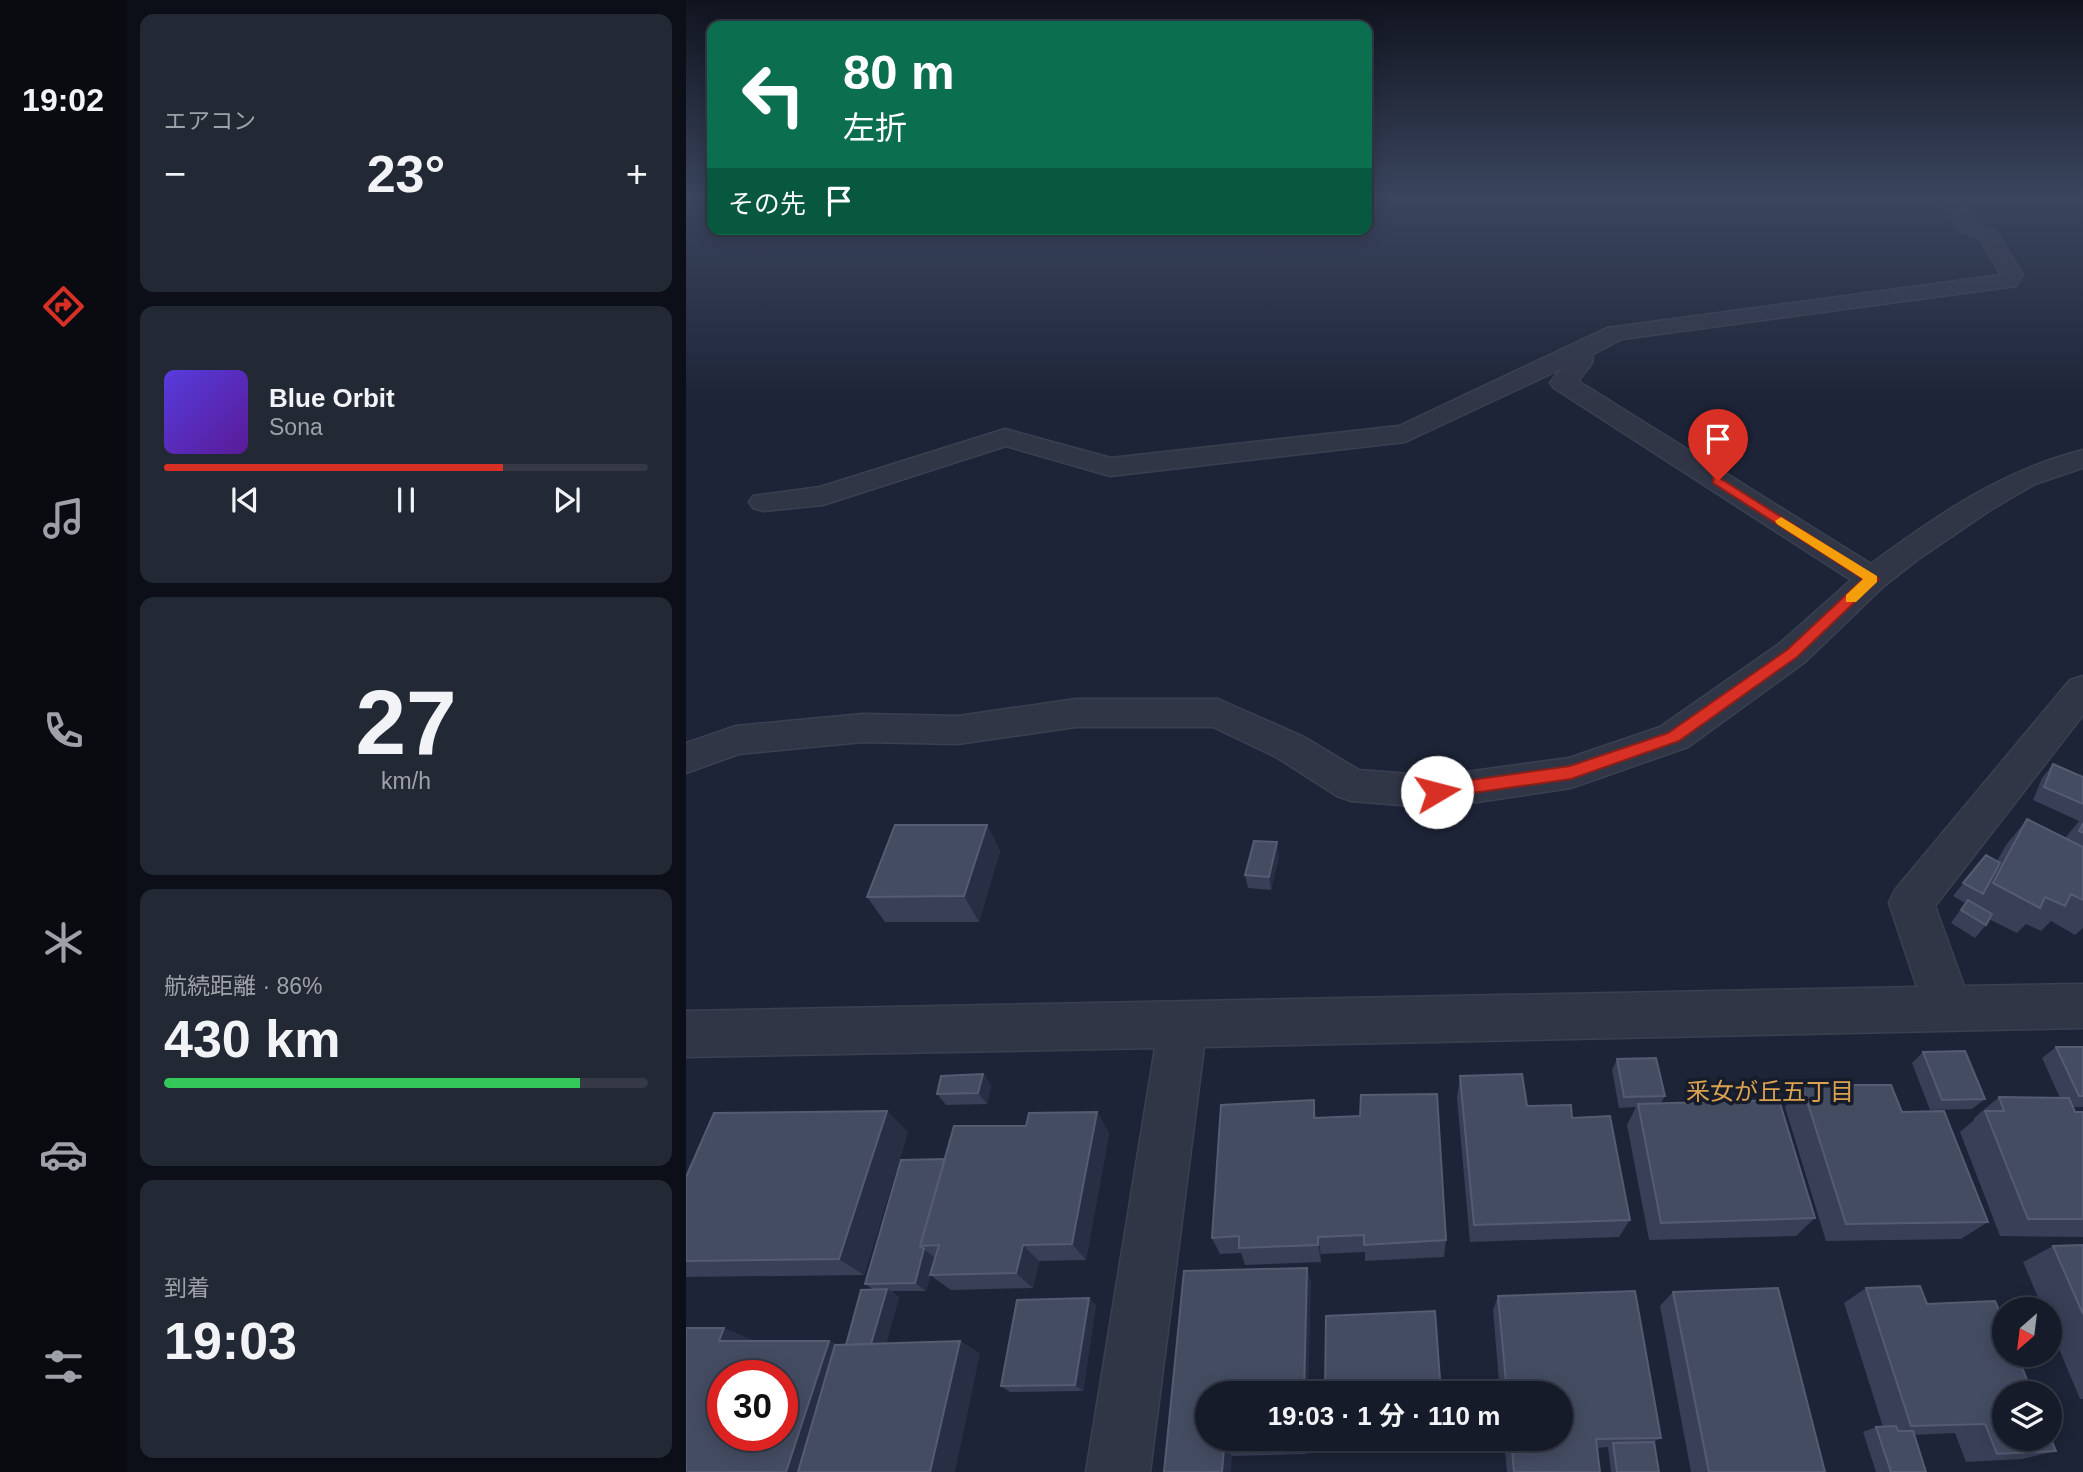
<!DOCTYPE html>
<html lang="ja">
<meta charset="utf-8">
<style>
body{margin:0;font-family:Arial,"Noto Sans JP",sans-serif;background:#232835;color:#f1f3f6;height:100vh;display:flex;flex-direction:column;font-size:26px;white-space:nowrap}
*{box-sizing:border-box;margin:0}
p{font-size:23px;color:#9ea1a8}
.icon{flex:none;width:38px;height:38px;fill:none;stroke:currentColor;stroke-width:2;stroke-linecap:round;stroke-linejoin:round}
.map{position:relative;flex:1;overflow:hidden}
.panel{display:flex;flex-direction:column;gap:14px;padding:14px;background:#0c0f17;width:560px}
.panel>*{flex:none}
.guide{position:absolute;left:21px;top:21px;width:665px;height:214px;border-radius:14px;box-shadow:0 4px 18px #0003,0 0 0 2px #353946;background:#0b6e4f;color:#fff;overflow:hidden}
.needle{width:46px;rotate:208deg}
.tools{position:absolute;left:1306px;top:1297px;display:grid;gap:14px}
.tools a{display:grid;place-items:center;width:70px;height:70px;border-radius:50%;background:#161b29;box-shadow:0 4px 18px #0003,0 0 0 2px #353946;font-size:35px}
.speed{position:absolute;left:21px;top:1360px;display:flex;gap:14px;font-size:35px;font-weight:700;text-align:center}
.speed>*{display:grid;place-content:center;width:91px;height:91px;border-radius:50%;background:#161b29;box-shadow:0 4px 18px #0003,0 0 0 2px #353946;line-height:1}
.speed .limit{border:10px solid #d22;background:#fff;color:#111}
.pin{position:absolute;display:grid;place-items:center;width:60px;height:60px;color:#fff;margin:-72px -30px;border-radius:50% 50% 50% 0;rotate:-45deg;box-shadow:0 0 7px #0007}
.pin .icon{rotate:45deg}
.me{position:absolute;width:77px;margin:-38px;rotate:82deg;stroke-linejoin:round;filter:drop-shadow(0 0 5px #0008)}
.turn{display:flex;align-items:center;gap:24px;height:147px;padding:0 21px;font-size:32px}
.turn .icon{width:91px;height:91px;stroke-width:2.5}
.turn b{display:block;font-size:49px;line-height:60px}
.then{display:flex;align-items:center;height:66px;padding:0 21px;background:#0003;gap:14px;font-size:26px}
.big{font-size:52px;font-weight:700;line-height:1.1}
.panel .tile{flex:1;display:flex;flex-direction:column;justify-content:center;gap:10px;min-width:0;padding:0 24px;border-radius:14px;background:#232835}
.panel .dial{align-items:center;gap:0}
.dial b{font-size:91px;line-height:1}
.song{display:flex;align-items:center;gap:21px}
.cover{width:84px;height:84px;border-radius:10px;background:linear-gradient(135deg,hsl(250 70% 55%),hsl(270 70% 35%))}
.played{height:7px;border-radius:4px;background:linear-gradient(90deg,#d93025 70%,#353946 70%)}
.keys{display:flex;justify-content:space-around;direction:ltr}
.heat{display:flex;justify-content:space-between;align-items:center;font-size:38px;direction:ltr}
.charge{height:10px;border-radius:5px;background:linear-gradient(90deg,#34c759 86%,#353946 0)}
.trip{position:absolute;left:509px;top:1381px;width:378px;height:70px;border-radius:35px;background:#161b29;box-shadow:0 4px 18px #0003,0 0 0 2px #353946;font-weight:700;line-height:70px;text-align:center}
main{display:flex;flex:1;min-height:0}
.menu{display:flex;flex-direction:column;width:126px;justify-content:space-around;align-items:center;background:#090b10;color:#9ea1a8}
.menu .icon{width:49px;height:49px}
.menu .selected{color:#d93025}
.menu b{font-size:32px;color:#f1f3f6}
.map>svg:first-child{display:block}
</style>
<main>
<nav class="menu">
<b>19:02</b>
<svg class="icon selected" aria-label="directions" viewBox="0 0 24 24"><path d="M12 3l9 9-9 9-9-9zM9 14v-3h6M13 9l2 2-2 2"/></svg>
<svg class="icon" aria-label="music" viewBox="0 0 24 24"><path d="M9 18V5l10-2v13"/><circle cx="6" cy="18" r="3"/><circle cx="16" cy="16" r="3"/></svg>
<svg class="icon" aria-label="phone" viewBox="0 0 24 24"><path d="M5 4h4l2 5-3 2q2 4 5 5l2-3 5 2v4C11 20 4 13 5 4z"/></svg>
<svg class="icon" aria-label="climate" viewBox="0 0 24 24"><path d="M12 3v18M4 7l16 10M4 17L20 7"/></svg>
<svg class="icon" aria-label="car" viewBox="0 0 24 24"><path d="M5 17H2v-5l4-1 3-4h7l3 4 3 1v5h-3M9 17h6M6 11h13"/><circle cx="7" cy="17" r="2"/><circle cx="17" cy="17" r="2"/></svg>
<svg class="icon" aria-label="filters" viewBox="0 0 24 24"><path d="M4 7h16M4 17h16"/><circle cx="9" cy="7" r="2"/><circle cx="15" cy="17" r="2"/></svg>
</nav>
<section class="panel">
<div class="tile"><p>エアコン</p>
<div class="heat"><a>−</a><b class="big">23°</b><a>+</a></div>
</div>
<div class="tile">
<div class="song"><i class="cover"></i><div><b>Blue Orbit</b><p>Sona</p></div></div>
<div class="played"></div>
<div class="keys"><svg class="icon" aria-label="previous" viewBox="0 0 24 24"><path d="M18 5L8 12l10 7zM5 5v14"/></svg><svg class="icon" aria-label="pause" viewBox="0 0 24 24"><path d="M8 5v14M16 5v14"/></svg><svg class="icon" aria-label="next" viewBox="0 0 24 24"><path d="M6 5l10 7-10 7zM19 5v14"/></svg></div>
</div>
<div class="tile dial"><b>27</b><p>km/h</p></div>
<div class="tile"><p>航続距離 · 86%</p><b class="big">430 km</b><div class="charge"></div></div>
<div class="tile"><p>到着</p><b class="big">19:03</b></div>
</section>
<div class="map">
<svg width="1397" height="1472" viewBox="0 0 1397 1472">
<rect width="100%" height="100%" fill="#1d2437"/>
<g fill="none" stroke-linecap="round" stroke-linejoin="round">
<defs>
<path id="minor" d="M 1255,197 L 1275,197 L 1286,221 L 1310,232 L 1337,275 L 1330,286 L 936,339 L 907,354 L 906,363 L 892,381 L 1185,564 C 1251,515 1317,470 1397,450 L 1397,468 L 1349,484 L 1306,509 L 1231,560 L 1198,586 L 1119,662 L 1002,747 L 885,788 L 751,808 L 665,801 L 651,796 L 590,757 L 527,727 L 390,727 L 272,744 L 177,742 L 53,754 L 0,773 L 0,743 L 50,726 L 177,714 L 272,716 L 390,699 L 532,699 L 618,737 L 673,770 L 751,776 L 883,758 L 974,727 L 1093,644 L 1165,580 L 868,388 L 864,383 L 875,369 L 719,442 L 424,476 L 320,446 L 137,505 L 78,511 L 67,508 L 63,502 L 67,496 L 134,487 L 319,429 L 425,458 L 713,426 L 921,328 L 1315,275 L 1295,240 L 1271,229 Z
M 1397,676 L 1397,715 L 1249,906 L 1278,986 L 1397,984 L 1397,1028 L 518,1047 L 464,1472 L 400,1472 L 469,1048 L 0,1057 L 0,1011 L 1231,987 L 1203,903 L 1209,890 L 1384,680 Z"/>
</defs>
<use href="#minor" stroke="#3a4050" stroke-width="3"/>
<use href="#minor" fill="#313647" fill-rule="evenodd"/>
</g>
<path fill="#383f56" d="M 1367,764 L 1397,777 L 1397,928 L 1389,935 L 1365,921 L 1355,931 L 1340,924 L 1331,933 L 1303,919 L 1300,925 L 1289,938 L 1265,923 L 1279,903 L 1267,896 L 1300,855 L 1311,861 L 1320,845 L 1341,819 L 1379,838 L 1393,821 L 1347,800 L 1356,778 Z
M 301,825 L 314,851 L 293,922 L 199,922 L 181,897 Z
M 593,856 L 585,890 L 562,888 L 559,875 Z
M 1370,1047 L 1397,1047 L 1397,1107 L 1387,1107 L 1389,1112 L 1397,1112 L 1397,1237 L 1314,1236 L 1274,1132 L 1288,1120 L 1288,1118 L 1313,1097 L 1374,1098 L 1356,1058 Z
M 1237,1052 L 1299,1099 L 1286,1109 L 1244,1110 L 1226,1063 Z
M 931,1059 L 979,1096 L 975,1103 L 1129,1218 L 1110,1236 L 963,1240 L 941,1125 L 950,1107 L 933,1108 L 926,1070 Z
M 297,1074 L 305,1085 L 301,1104 L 260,1105 L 251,1094 Z
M 774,1076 L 841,1106 L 886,1118 L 944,1220 L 933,1237 L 784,1242 L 771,1098 Z
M 1116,1085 L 1216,1112 L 1302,1222 L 1275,1239 L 1140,1241 L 1099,1107 Z
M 411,1112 L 423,1133 L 400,1260 L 353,1261 L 347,1288 L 265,1290 L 244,1275 L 249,1258 L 240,1291 L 205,1291 L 213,1297 L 200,1343 L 274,1341 L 294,1354 L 69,1341 L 143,1341 L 153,1345 L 160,1345 L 188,1290 L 179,1284 L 259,1159 L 340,1126 Z
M 631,1118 L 760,1240 L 758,1257 L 679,1261 L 679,1252 L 635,1254 L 635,1262 L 559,1265 L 555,1253 L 534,1254 L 526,1238 Z
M 222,1132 L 178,1275 L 0,1277 L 0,1177 Z
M 1397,1245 L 1397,1399 L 1394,1399 L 1363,1325 L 1363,1309 L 1357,1309 L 1337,1262 L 1367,1246 Z
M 621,1268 L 625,1284 L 522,1438 L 621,1438 L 620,1454 L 546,1456 L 478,1472 Z
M 1180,1288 L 1241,1304 L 1370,1451 L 1336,1459 L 1280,1462 L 1269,1433 L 1228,1435 L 1240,1472 L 1190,1472 L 1177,1432 L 1190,1427 L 1197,1427 L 1158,1303 Z
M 987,1292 L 1139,1472 L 1005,1472 L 974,1306 Z
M 812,1296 L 975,1438 L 968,1442 L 973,1472 L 925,1472 L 922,1447 L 911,1448 L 914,1472 L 821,1472 L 818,1438 L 875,1438 L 875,1393 L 814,1393 L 807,1310 Z
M 410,1305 L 397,1391 L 324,1392 L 315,1386 Z"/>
<path fill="#282f45" d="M 301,825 L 314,851 L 293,922 L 278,896 Z
M 591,842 L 593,856 L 585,890 L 583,877 Z
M 297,1074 L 305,1085 L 301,1104 L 292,1093 Z
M 628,1100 L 631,1121 L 628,1118 Z
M 201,1111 L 222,1132 L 178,1275 L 153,1259 Z
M 411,1112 L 423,1133 L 400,1260 L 386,1244 Z
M 632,1237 L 635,1254 L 635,1262 L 632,1245 Z
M 337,1245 L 353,1261 L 347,1288 L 330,1273 Z
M 238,1249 L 249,1258 L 240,1291 L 229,1283 Z
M 621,1268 L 625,1284 L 622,1393 L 618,1393 Z
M 201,1289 L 213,1297 L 197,1354 L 184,1347 Z
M 403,1298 L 410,1305 L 397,1391 L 389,1385 Z
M 38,1328 L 69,1341 L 33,1341 Z
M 143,1341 L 160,1349 L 133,1472 L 100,1472 Z
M 274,1341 L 294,1354 L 269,1472 L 244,1472 Z
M 617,1438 L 621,1438 L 620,1454 L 616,1446 Z
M 538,1448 L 546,1456 L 545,1472 L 536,1472 Z"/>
<path fill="#444c62" stroke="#545b72" stroke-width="2" fill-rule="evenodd" d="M 1367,764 L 1397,777 L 1397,804 L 1358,787 Z
M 1341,819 L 1397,847 L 1397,900 L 1385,894 L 1379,906 L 1359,897 L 1354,908 L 1307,883 Z
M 1397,823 L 1397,833 L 1393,831 Z
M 209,825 L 301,825 L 278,896 L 181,897 Z
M 568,841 L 591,842 L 583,877 L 559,875 Z
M 1300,855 L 1314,863 L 1297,894 L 1277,883 Z
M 1282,900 L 1306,914 L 1300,925 L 1275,910 Z
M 1370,1047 L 1397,1047 L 1397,1096 L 1393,1096 Z
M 1279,1051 L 1299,1099 L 1256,1100 L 1237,1052 Z
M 970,1058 L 979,1096 L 938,1097 L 931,1059 Z
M 297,1074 L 292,1093 L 251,1094 L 255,1076 Z
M 836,1074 L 841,1106 L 885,1105 L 886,1118 L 924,1116 L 944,1220 L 788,1225 L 774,1076 Z
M 1116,1085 L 1205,1085 L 1216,1112 L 1258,1111 L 1302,1222 L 1160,1224 Z
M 751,1094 L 760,1240 L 678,1245 L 678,1235 L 632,1237 L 632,1245 L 553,1248 L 553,1236 L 526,1238 L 535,1105 L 628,1100 L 628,1118 L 674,1116 L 675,1095 Z
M 1313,1097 L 1383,1098 L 1389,1112 L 1397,1112 L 1397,1219 L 1342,1219 L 1299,1111 L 1318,1111 Z
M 1093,1100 L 1129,1218 L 975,1223 L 952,1104 Z
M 201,1111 L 153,1259 L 0,1261 L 0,1177 L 28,1113 Z
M 411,1112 L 386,1244 L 337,1245 L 330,1273 L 244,1275 L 253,1245 L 234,1246 L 268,1126 L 340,1126 L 343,1113 Z
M 259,1159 L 234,1246 L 238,1249 L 229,1283 L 179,1284 L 215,1160 Z
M 1397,1245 L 1397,1314 L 1367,1246 Z
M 621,1268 L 618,1393 L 522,1393 L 522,1438 L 617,1438 L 616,1446 L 538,1448 L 536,1472 L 478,1472 L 498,1271 Z
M 1234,1286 L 1241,1304 L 1309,1301 L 1318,1322 L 1318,1354 L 1331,1354 L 1346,1393 L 1318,1393 L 1318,1438 L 1363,1438 L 1363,1434 L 1370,1451 L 1311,1454 L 1299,1424 L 1225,1426 L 1180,1288 Z
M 1092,1288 L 1139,1472 L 1023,1472 L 987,1292 Z
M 201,1289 L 185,1344 L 160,1345 L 175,1290 Z
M 949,1291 L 975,1438 L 910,1439 L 914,1472 L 828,1472 L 825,1438 L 875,1438 L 875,1393 L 821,1393 L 812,1296 Z
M 403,1298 L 389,1385 L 315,1386 L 331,1300 Z
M 749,1311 L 755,1393 L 639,1393 L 640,1316 Z
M 0,1328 L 38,1328 L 33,1341 L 143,1341 L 100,1472 L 0,1472 ZM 37,1376 L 96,1376 L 96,1435 L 37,1435 Z
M 274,1341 L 244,1472 L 112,1472 L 149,1345 Z
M 1210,1426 L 1212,1431 L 1227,1431 L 1240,1472 L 1205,1472 L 1190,1427 Z
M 968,1442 L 973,1472 L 931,1472 L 927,1443 Z"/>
<linearGradient id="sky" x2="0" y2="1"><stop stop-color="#10141e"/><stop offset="0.49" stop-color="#3a455e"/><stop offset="1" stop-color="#3a455e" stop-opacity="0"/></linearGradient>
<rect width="1397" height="403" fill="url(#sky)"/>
<path fill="#d93025" stroke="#8d1f18" stroke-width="2" d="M 1032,477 L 1193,579 L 1111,657 L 993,741 L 885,779 L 751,798 L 745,797 L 743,792 L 745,787 L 751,785 L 884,766 L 982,733 L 1101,650 L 1177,579 L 1027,483 L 1027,478 Z"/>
<path fill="#f59e0b" d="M 1095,517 L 1191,576 L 1191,582 L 1170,602 L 1160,602 L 1160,595 L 1177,579 L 1091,524 L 1089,521 Z"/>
<g text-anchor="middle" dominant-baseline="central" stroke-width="7" stroke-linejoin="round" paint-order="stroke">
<g font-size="24" fill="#dba24f" stroke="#171c2b">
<text x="1084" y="1091">釆女が丘五丁目</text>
</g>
</g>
</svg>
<div class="tools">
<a><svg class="needle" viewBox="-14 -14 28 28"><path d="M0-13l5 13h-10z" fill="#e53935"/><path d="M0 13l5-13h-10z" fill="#9ea1a8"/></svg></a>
<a><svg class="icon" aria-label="layers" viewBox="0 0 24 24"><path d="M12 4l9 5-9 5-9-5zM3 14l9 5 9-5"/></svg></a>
</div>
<div class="speed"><div class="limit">30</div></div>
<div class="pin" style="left:1032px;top:481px;background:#d93025"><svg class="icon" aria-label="arrive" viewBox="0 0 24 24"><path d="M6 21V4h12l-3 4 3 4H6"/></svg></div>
<svg class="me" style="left:751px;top:792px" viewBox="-20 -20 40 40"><circle r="19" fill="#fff"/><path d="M0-13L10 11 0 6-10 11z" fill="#d93025"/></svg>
<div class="trip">19:03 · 1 分 · 110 m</div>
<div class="guide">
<div class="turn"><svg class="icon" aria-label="left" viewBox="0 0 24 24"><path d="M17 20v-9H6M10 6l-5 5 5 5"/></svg><div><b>80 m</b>左折</div></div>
<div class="then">その先<svg class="icon" aria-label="arrive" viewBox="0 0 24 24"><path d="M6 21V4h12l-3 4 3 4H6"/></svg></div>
</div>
</div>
</main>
